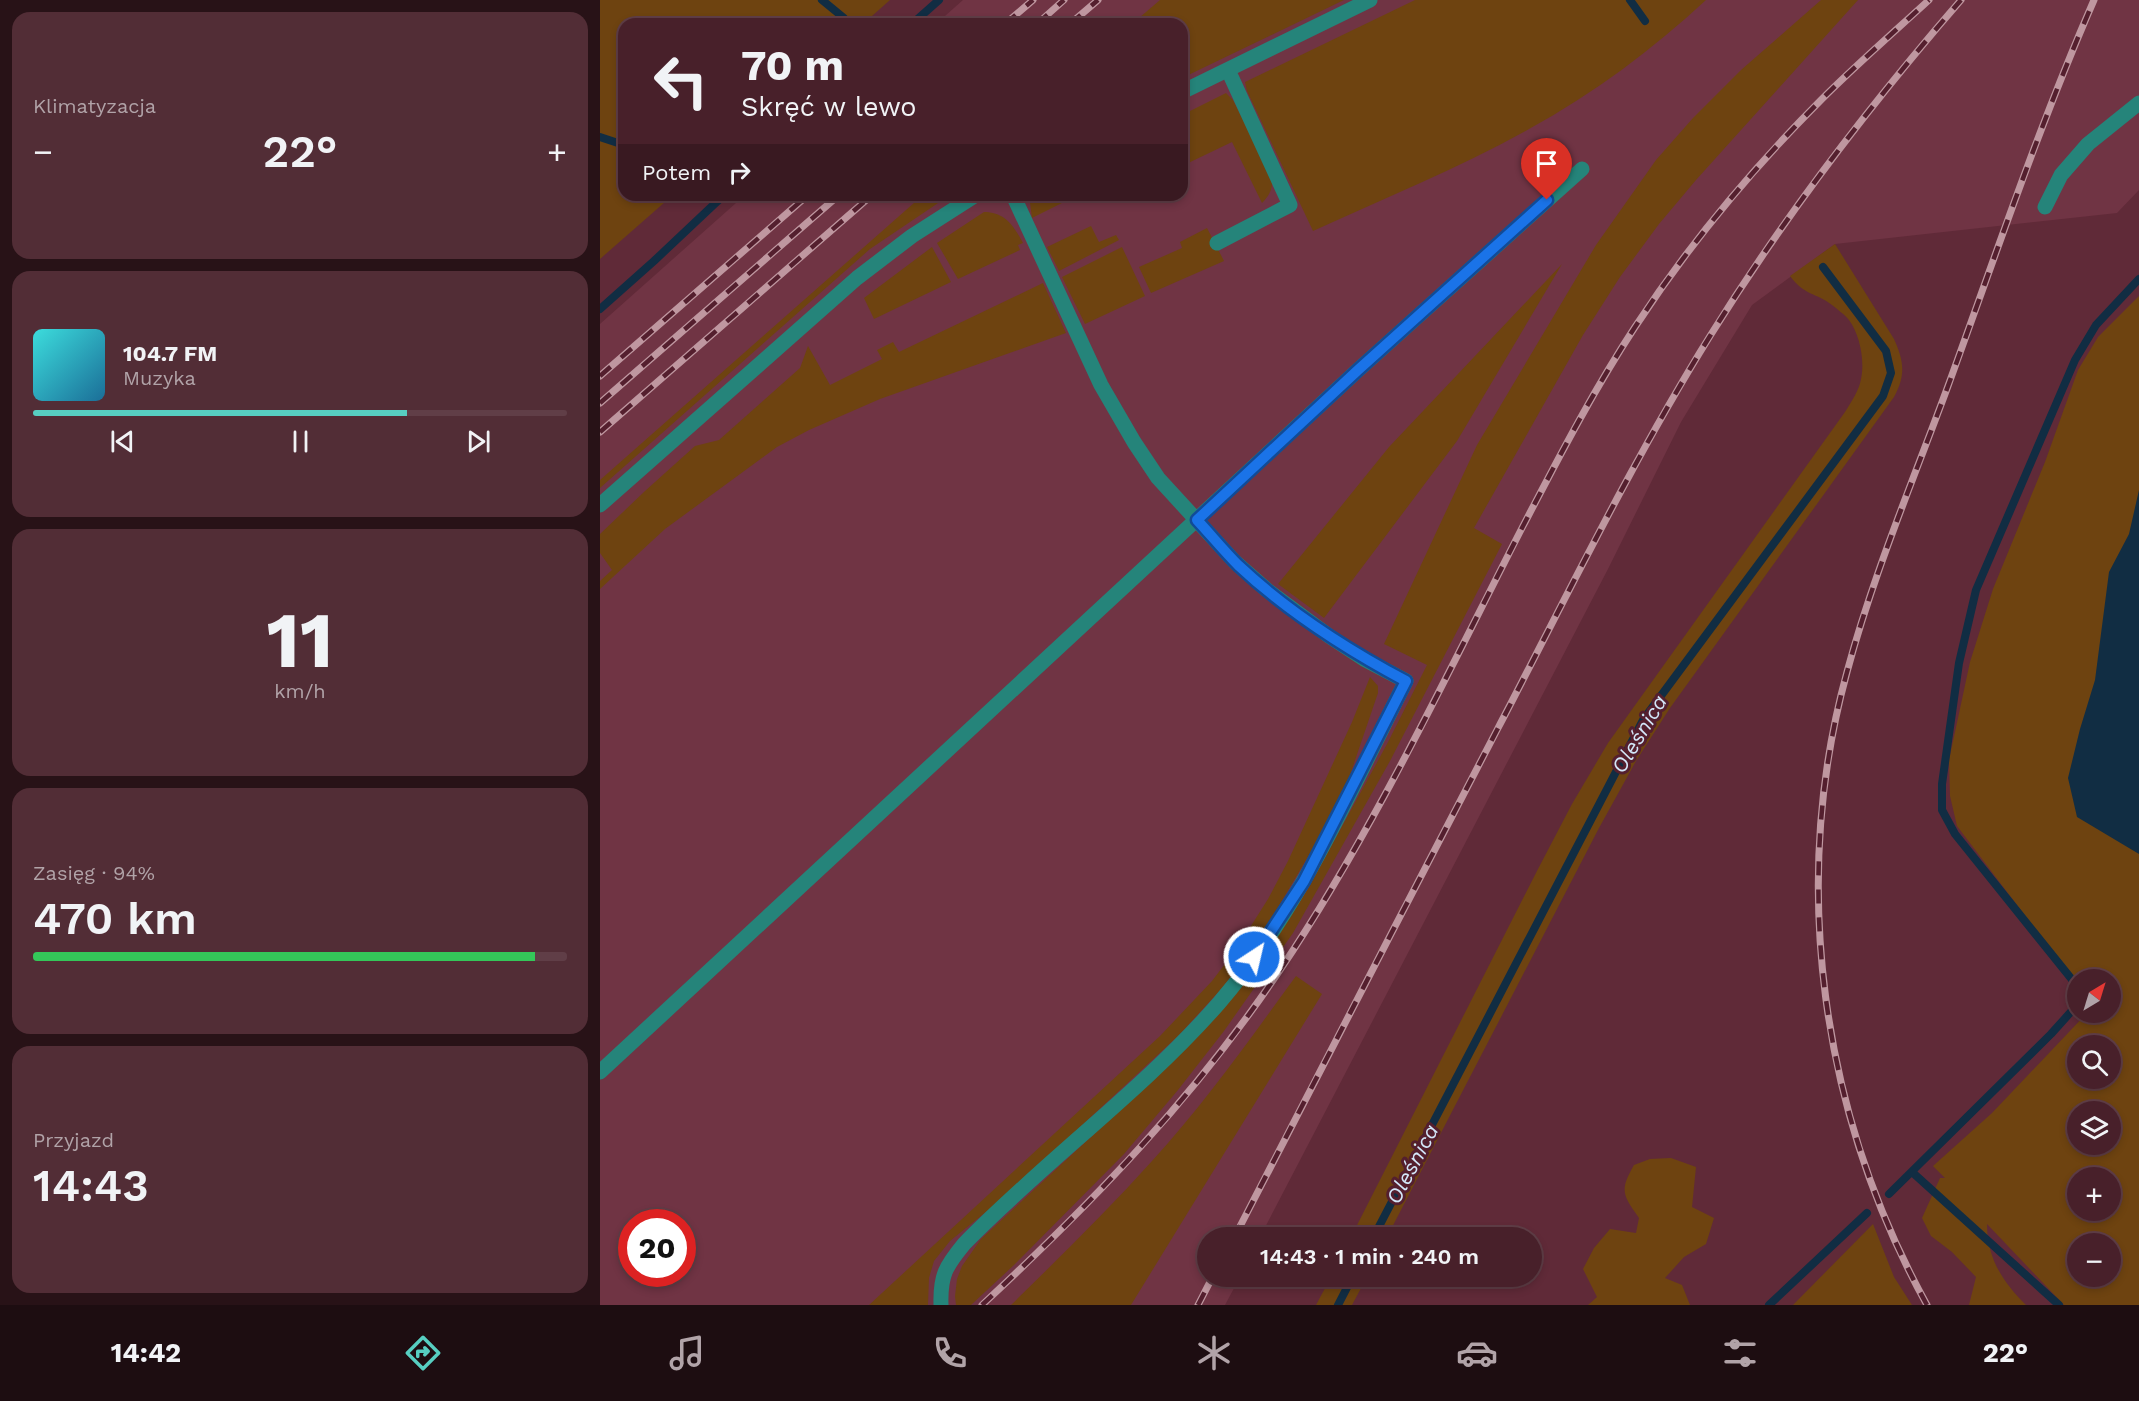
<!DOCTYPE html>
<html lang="pl">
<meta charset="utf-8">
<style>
body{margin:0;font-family:"Work Sans",sans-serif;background:#522d36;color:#f1f3f6;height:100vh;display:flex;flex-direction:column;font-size:22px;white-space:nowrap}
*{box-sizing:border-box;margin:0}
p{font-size:20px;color:#b1a3a8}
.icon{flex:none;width:33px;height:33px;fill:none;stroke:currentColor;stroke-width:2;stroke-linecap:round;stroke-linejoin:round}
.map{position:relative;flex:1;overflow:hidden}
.panel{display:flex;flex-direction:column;gap:12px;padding:12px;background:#281217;width:600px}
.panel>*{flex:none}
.guide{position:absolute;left:18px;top:18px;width:570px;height:183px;border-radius:18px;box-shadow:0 3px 9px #0003,0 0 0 2px #603e47;background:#48202a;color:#f1f3f6;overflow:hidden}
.needle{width:39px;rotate:38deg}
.tools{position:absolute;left:1467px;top:969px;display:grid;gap:12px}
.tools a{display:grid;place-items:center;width:54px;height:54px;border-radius:50%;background:#48202a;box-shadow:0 3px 9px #0003,0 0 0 2px #603e47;font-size:30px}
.speed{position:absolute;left:18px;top:1209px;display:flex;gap:12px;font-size:30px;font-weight:700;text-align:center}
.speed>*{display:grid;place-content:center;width:78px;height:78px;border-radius:50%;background:#48202a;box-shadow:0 3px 9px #0003,0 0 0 2px #603e47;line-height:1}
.speed .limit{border:9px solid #d22;background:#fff;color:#111}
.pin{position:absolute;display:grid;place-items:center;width:51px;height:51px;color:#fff;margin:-62px -26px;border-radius:50% 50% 50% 0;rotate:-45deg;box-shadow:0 0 6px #0007}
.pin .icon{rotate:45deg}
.me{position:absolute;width:66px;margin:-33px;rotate:35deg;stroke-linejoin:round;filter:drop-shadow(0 0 4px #0008)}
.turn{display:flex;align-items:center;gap:21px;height:126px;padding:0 24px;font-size:27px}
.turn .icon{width:78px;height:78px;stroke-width:2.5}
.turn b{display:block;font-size:42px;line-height:51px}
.then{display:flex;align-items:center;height:57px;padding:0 24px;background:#0003;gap:12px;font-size:22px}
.big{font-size:45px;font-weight:600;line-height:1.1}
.panel .widget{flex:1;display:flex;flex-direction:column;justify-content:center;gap:9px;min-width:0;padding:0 21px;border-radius:18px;background:#522d36}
.panel .dial{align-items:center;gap:0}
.dial b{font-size:78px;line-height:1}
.song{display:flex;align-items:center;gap:18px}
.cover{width:72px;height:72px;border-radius:9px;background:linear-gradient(135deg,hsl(180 70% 55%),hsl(200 70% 35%))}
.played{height:6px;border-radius:3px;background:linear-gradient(90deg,#57cec1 70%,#603e47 70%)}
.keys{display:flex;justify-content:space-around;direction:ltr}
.heat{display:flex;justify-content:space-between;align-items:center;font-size:33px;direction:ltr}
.charge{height:9px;border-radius:4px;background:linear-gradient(90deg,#34c759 94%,#603e47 0)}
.trip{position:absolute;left:597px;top:1227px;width:345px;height:60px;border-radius:30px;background:#48202a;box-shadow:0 3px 9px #0003,0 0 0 2px #603e47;font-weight:600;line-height:60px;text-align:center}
.dock{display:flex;height:96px;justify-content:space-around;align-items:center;background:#1d0d11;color:#b1a3a8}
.dock .icon{width:42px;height:42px}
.dock .on{color:#57cec1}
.dock b{font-size:27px;color:#f1f3f6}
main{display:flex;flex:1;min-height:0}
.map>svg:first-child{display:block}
</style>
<main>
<section class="panel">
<div class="widget"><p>Klimatyzacja</p>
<div class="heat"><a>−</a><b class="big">22°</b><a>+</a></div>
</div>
<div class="widget">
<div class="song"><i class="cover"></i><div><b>104.7 FM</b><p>Muzyka</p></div></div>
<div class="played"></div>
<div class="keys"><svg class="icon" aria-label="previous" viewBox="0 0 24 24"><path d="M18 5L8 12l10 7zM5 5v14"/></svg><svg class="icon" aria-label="pause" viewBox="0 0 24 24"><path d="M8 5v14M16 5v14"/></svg><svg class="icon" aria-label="next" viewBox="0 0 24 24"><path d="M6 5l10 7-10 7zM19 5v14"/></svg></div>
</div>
<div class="widget dial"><b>11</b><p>km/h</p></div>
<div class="widget"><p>Zasięg · 94%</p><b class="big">470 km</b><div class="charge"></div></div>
<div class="widget"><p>Przyjazd</p><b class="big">14:43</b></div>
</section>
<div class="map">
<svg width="1539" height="1305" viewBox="0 0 1539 1305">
<rect width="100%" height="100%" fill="#602a38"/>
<path fill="#703444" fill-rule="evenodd" d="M 363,0 L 1539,0 L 1539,190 L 1517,213 L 1235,244 L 1152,305 L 1081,422 L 1008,569 L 660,1237 L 608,1238 L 608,1276 L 640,1277 L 625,1305 L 0,1305 L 0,324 L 145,195 L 582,195 L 582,24 L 336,24 ZM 32,1222 L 82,1222 L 82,1274 L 32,1274 Z"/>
<path fill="#6e4310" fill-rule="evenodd" d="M 0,0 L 290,0 L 263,24 L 24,24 L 24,195 L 73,195 L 0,259 Z
M 560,0 L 744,0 L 582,78 L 582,24 L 532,24 Z
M 815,0 L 1106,0 C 1052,50 993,94 929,129 C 859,168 785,198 713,231 L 647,91 L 645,82 Z
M 1221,0 L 1258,0 L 1096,180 L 1059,224 L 1020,277 L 983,335 L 874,528 L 902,544 L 790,761 L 693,933 L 624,1031 L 578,1090 L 524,1154 L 414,1265 L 371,1305 L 356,1305 L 355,1296 L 357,1279 L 362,1266 L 381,1239 L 507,1122 L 687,922 L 708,889 L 787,744 L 827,665 L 784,644 L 877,445 L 996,245 L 1056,160 L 1093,118 L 1141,70 Z
M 626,93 L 633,100 L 671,176 C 674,187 670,195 662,203 L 632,142 L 582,166 L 582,115 Z
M 323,195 L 350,195 L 270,249 L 0,488 L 0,480 Z
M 429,195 L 478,195 L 432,218 Z
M 384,212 C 405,212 414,226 423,243 L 418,245 L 420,250 L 358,279 L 337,243 Z
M 491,226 L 499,242 L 516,235 L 519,240 L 459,271 L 447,247 Z
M 607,228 L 624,261 L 551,293 L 539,267 L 582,248 L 580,242 Z
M 1235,244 L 1294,339 C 1304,361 1306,375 1294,397 L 1070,708 L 1036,761 L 999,828 L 787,1237 L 751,1237 L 938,869 L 972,804 L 1008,743 L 1245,412 C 1251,402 1259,391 1261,379 C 1265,361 1260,335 1249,320 C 1245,315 1237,309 1232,305 C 1215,292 1205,296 1190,276 Z
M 332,247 L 351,282 L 274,319 L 264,298 Z
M 522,247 L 545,296 L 485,324 L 462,277 Z
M 962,264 L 857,441 L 724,618 L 678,584 L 789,447 Z
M 443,283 L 466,333 L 280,399 L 209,430 L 177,447 L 65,529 L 0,589 L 0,581 L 12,570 L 0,553 L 0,534 L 45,491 L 95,446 L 119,440 L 200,368 L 208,346 L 230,385 L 282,359 L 277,350 L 293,342 L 299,352 Z
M 1539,296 L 1539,1305 L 1464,1305 L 1387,1224 C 1387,1258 1402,1281 1426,1305 L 1369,1305 L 1376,1277 L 1352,1252 L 1331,1236 L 1322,1218 L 1340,1178 L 1345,1178 L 1333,1166 L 1392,1113 L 1487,1013 L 1510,1012 L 1510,980 L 1478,980 L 1477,984 L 1357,826 L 1350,796 L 1349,760 L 1370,662 L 1393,589 L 1445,462 L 1478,370 L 1498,337 ZM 1478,1046 L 1510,1046 L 1510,1078 L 1478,1078 ZM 1478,1112 L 1510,1112 L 1510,1144 L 1478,1144 ZM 1478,1178 L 1510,1178 L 1510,1210 L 1478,1210 ZM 1478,1244 L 1510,1244 L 1510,1276 L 1478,1276 Z
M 770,677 L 778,686 L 778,693 L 750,775 L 716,843 L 664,931 L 643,961 L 622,988 L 579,1035 L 408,1194 L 350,1241 L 334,1261 L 329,1278 L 328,1305 L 269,1305 L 560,1036 L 612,981 L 637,948 L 668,899 L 688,861 L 752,722 Z
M 696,976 L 722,994 L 531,1305 L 411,1305 C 459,1258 507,1211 552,1161 C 605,1103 650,1039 696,976 Z
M 1071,1158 L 1096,1167 L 1092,1207 L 1114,1218 L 1106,1244 L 1084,1257 L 1065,1278 L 1082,1285 L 1090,1305 L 988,1305 L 997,1297 L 983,1269 L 994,1248 L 1010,1229 L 1036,1233 L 1039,1218 C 1023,1195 1019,1191 1034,1165 L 1050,1159 Z
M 1273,1224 L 1294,1277 L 1312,1305 L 1193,1305 Z
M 731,1277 L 731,1276 L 767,1277 L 752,1305 L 716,1305 Z"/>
<path fill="#112d43" d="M 1539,490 L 1539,854 L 1477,817 L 1468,778 L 1480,729 L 1495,680 L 1509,572 L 1529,534 Z"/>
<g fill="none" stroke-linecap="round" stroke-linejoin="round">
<path stroke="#112d43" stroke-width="8" d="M 222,0 L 244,18
M 1030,0 L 1045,21
M 312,24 L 339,0
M 0,137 L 24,145
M 0,309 L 54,261 L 124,195
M 1478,987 L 1355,834 L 1342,810 L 1342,784 L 1359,663 L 1376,590 L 1475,360 L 1496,325 L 1539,279
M 1312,1172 L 1459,1305
M 1289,1194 L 1451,1034 L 1478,1004
M 773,1238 L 1043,720 L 1283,396 L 1291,373 L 1286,351 L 1223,267
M 738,1305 L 753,1276
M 1169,1305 L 1267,1213"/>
<path stroke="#25847a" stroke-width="15" d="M 582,92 L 770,0
M 1445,207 L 1461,175 L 1488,144 L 1539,103
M 617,243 L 690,205 L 628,70
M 0,505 L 257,278 L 312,236 L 376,195
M 0,1072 L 758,370 L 982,169
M 341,1305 C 340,1275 346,1266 364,1244 C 446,1160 542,1091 619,1003 C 700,909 750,791 806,681 L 764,659 L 729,636 L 667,590 L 635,562 L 558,478 L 534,442 L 501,385 L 413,195"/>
<defs>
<path id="rail" d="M 405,24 L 433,0
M 437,24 L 464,0
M 470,24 L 498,0
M 0,376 L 208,195
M 0,403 L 239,195
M 0,432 L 272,195
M 634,1238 C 721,1069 809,899 897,730 C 966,598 1031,463 1110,336 C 1184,217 1269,106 1361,0
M 382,1305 C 494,1201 594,1098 680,970 C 774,830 846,676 923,526 C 958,459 993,391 1035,327 C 1088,246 1153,168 1221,100 C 1256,65 1293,33 1329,0
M 598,1305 L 613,1276
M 1327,1305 C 1221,1113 1189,884 1247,672 C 1273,575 1313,481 1348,386 C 1395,257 1439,126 1494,0"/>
</defs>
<use href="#rail" stroke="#bf97a0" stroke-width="7"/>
<use href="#rail" stroke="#541f2e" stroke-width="4.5" stroke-dasharray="14" stroke-linecap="butt"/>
</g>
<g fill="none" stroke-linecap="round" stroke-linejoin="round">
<defs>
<path id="route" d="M 654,957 L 704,881 L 806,681 C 746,649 687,611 638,565 C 624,551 611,535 597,520 L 758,370 L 947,200"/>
</defs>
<use href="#route" stroke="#114b97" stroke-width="15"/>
<use href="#route" stroke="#1a73e8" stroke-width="10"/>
</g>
<g text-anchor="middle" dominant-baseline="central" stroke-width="6" stroke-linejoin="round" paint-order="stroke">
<g font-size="21" font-style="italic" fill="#d3e7f9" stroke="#541f2e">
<text transform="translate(1039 734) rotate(-59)">Oleśnica</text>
<text transform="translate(812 1164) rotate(-62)">Oleśnica</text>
</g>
</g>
</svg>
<div class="tools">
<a><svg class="needle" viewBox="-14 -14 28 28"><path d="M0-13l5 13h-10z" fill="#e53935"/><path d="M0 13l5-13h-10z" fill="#b1a3a8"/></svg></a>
<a><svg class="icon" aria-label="search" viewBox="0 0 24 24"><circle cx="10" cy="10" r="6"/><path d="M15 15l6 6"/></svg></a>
<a><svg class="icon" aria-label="layers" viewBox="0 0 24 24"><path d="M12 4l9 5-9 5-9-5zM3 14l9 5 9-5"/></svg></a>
<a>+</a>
<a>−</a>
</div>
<div class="speed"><div class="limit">20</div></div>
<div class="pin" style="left:947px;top:200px;background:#d93025"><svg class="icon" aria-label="arrive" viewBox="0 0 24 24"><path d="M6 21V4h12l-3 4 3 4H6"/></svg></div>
<svg class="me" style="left:654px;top:957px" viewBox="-20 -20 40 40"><circle r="17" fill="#1a73e8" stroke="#fff" stroke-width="3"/><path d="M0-11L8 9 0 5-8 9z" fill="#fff"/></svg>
<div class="trip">14:43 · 1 min · 240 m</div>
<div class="guide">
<div class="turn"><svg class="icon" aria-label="left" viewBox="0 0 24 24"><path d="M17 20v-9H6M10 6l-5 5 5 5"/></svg><div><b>70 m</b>Skręć w lewo</div></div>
<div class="then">Potem<svg class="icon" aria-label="right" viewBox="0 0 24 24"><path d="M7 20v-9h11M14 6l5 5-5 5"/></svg></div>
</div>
</div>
</main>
<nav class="dock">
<b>14:42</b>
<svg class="icon on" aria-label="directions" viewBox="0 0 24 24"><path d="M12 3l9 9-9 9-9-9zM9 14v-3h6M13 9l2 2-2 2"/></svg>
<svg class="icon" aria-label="music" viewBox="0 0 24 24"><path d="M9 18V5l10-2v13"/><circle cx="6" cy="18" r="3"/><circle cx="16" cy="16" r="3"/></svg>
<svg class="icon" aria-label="phone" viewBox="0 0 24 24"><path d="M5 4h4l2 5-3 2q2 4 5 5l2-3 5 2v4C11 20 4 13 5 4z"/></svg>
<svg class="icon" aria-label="climate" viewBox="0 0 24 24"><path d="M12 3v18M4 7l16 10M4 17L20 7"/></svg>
<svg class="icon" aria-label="car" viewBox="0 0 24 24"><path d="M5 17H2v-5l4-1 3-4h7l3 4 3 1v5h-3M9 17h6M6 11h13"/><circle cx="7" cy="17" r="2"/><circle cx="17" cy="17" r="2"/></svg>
<svg class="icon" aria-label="filters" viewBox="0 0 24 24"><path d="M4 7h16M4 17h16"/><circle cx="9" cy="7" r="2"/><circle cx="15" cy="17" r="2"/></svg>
<b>22°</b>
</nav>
